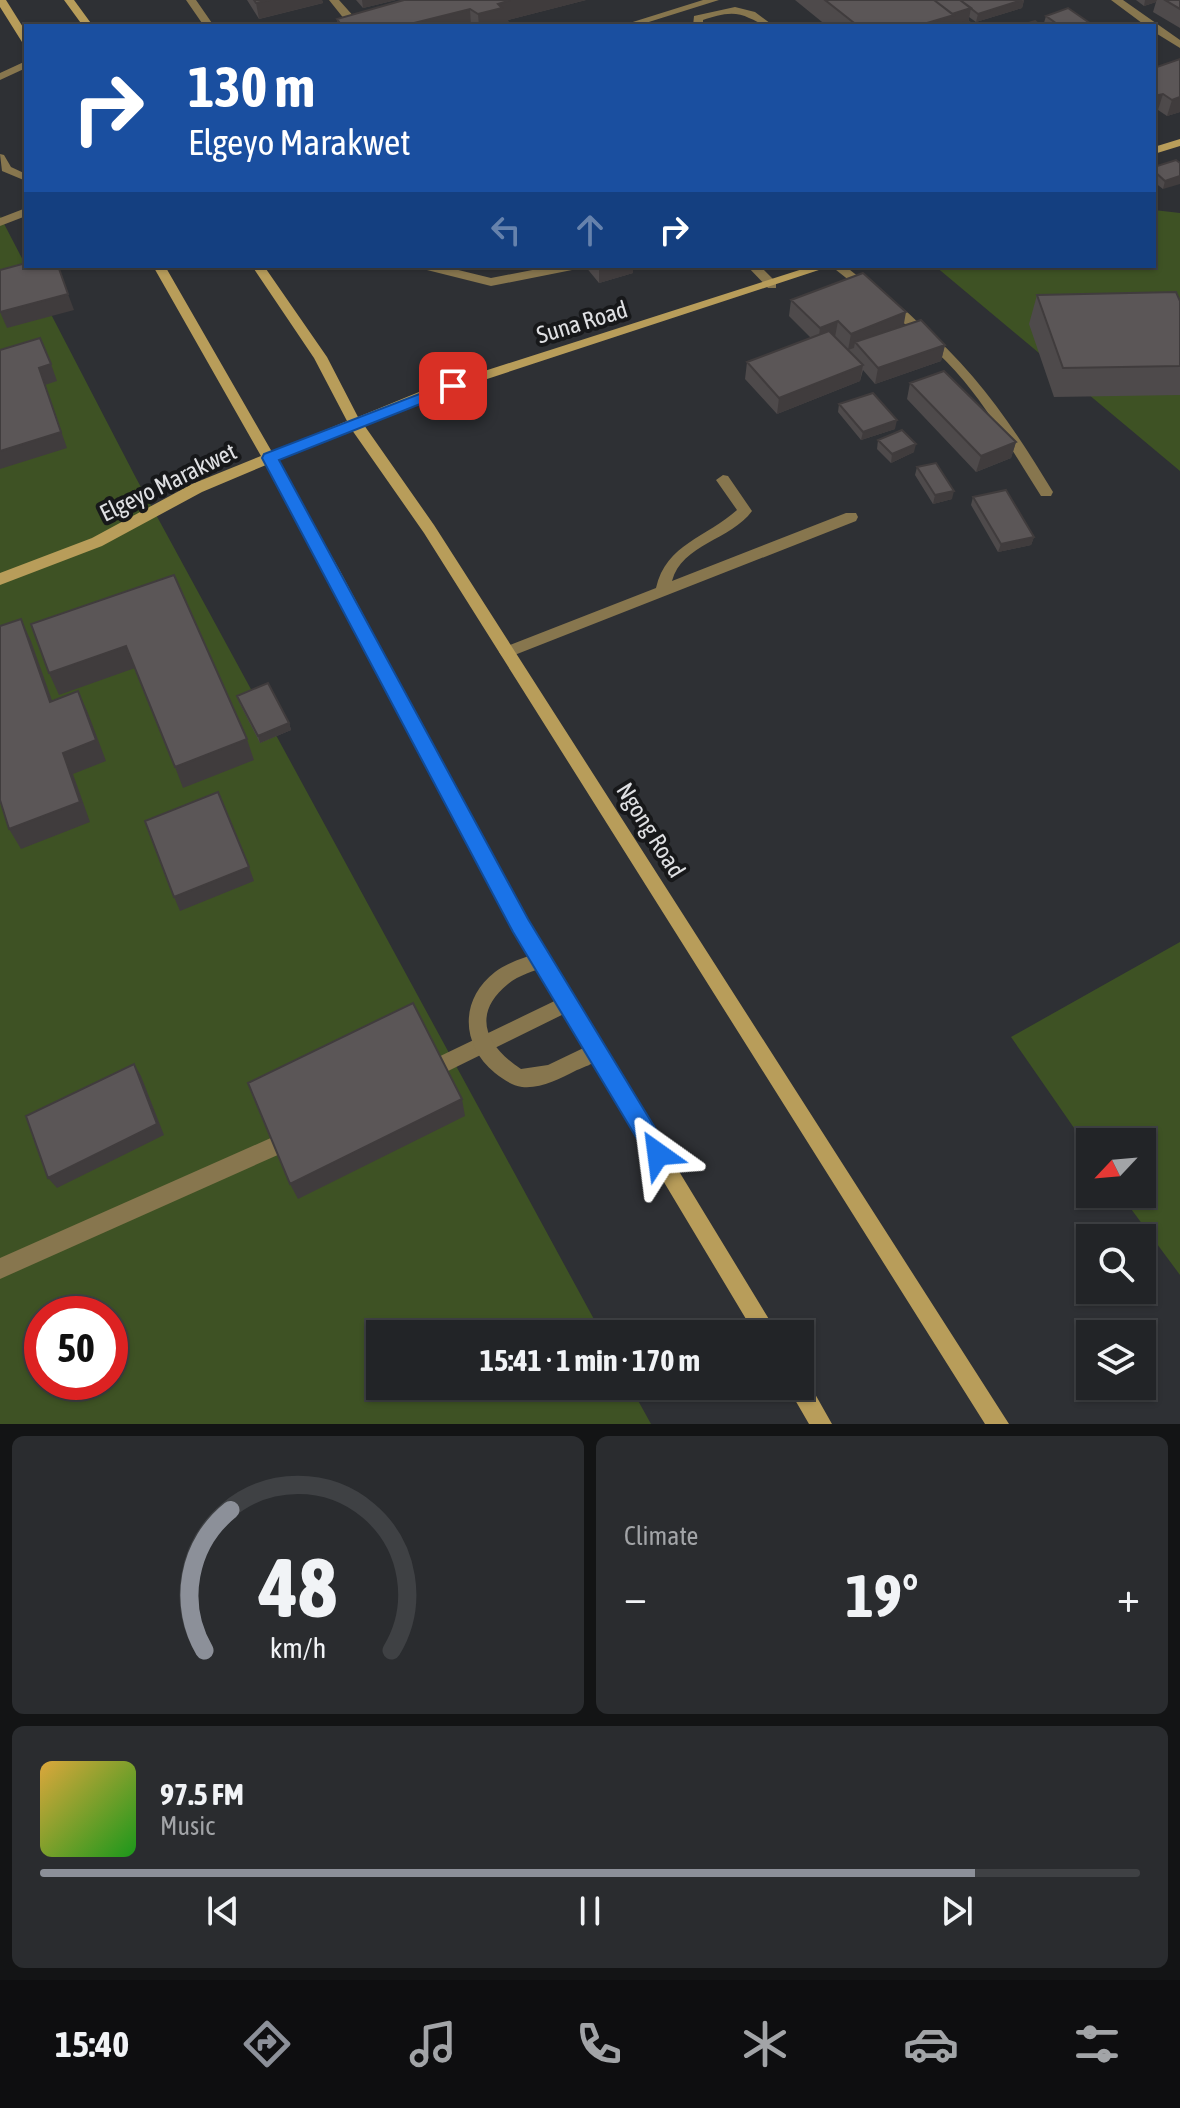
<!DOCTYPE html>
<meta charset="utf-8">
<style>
body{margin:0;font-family:"Asap Condensed",sans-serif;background:#2a2c2f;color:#f1f3f6;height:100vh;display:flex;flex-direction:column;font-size:30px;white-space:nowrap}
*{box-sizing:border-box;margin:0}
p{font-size:26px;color:#a2a4a7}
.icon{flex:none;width:44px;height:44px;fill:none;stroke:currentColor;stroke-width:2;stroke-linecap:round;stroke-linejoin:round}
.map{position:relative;height:1424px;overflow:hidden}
.drawer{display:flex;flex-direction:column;gap:12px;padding:12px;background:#131415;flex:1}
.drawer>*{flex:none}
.hud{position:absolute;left:24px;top:24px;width:1132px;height:244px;border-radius:0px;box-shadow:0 2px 6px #0004,0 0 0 2px #3f4144;background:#1a4fa0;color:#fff;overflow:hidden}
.needle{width:52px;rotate:244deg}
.controls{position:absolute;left:1076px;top:1128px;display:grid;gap:16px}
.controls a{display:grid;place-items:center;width:80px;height:80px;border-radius:0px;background:#222427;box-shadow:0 2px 6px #0004,0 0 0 2px #3f4144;font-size:40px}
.speed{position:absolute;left:24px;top:1296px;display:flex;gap:16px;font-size:40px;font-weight:700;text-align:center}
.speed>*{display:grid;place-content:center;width:104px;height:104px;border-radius:50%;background:#222427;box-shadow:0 2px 6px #0004,0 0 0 2px #3f4144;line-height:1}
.speed .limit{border:12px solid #d22;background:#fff;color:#111}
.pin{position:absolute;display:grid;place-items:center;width:68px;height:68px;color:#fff;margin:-34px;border-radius:16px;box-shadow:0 4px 12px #0006}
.me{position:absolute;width:88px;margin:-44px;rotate:329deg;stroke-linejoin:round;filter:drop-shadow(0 0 6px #0008)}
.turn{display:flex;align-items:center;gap:28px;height:168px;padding:0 32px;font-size:36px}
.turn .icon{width:104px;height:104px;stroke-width:2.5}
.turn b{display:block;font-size:56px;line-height:68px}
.lanes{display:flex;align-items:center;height:76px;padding:0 32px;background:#0003;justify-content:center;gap:40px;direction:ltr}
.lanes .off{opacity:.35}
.big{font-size:60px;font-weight:700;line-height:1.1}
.drawer .tile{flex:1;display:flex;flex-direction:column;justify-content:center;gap:12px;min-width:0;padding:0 28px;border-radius:12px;background:#2a2c2f}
.drawer .dial{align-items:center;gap:0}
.dial svg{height:208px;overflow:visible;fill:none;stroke:#3f4144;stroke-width:7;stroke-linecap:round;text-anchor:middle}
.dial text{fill:#f1f3f6;stroke:none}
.song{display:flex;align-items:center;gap:24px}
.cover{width:96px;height:96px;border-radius:12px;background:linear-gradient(135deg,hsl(40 70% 55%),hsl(120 70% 35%))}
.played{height:8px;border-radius:4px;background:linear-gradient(90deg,#8c9099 85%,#3f4144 85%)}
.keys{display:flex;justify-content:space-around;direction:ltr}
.heat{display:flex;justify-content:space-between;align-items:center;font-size:44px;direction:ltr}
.drawer .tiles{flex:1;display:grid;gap:12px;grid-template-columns:1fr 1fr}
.tile:last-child{grid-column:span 2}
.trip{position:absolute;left:366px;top:1320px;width:448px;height:80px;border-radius:0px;background:#222427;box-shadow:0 2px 6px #0004,0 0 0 2px #3f4144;font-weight:700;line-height:80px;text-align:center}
.dock{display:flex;height:128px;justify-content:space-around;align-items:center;background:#0e0e10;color:#a2a4a7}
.dock .icon{width:56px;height:56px}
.dock .current{color:#8c9099}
.dock b{font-size:36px;color:#f1f3f6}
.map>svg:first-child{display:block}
</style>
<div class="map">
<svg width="1180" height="1424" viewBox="0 0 1180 1424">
<rect width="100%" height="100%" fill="#2e3034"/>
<path fill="#3e5224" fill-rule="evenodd" d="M 1154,210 L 1180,213 L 1180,471 L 935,266 L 1154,266 Z
M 0,216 L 136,478 L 602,1334 L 380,1334 L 380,1386 L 630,1386 L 651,1424 L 0,1424 ZM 42,1314 L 110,1314 L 110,1382 L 42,1382 Z
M 1180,942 L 1180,1275 L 1120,1194 L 1142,1194 L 1142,1142 L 1090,1142 L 1090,1151 L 1011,1037 Z"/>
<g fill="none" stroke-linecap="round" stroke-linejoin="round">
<path fill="#87764e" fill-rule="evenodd" d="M 186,0 L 196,0 L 214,26 L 204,26 Z
M 329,0 L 339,0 L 356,19 L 356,23 L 328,26 L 345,20 Z
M 703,0 L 719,0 L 636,26 L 620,26 Z
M 735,7 L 755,12 L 774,26 C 763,26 759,22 749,18 C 734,10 718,15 703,20 L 703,26 L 693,26 L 694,16 Z
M 26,61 L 26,68 L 0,80 L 0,73 Z
M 0,154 L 4,155 L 11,167 L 26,174 L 26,181 L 2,171 Z
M 26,208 L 26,216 L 0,226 L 0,218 Z
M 421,266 L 442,266 L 491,278 L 553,266 L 578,266 L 572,270 L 491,286 L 423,269 Z
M 747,266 L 760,266 L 776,282 L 776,288 L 768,288 Z
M 831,266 L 845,266 L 874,289 L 868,293 L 864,292 Z
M 890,301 C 901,305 910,315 919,323 C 976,371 1015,429 1053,492 L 1051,496 L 1041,496 C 1016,457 993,416 964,381 C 941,353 913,331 886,308 L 886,302 Z
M 723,475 L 728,476 L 752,511 C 731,540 682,544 672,581 L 846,513 L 856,513 L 858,517 L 856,521 L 512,656 L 502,656 L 499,652 L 502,648 L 656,588 C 666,544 707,537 737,510 L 716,480 Z
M 567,995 L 574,997 L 576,1003 L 574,1009 L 446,1072 L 439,1075 L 432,1072 L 430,1066 L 432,1060 Z
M 273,1137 L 280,1140 L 283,1147 L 280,1154 L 0,1279 L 0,1258 Z"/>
<path fill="#87764e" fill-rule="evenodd" d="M 1111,0 L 1123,0 L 1180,40 L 1180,48 L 1154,32 L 1154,26 L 1146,26 Z
M 541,952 L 547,954 L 550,960 L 547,966 C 534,971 519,975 508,984 C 470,1015 487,1047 521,1069 L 548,1065 L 596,1042 L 603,1045 L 605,1051 C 601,1062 586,1066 575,1071 C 560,1079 540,1089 522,1087 C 512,1086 503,1079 495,1073 C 461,1045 459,1000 495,972 C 508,962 526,957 541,952 Z"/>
<path fill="#b89d5a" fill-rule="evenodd" d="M 0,0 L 6,0 L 26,32 L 26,43 L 22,42 L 0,7 Z
M 64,0 L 74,0 L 93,26 L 83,26 Z
M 1180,139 L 1180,146 L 1154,154 L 1154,147 Z
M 153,266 L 165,266 L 272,452 L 347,421 L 314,358 L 252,266 L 264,266 L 327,357 L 358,417 L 419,392 L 812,266 L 831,266 L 429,398 L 364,425 L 434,525 L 1009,1424 L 985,1424 L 424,533 L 352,430 L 277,461 L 339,569 L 526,920 L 778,1334 L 755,1334 L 514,932 L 325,570 L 266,465 L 202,492 L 102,546 L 0,585 L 0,573 L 92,538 L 192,484 L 261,456 Z
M 800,1376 L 806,1378 L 832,1424 L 809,1424 L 787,1386 L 800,1386 Z"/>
</g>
<path fill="#4e4a4b" d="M 247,0 L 322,0 L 323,3 L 259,19 Z
M 356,0 L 396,0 L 363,8 Z
M 404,0 L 586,0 L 508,20 L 509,24 L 503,26 L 338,26 L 337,19 Z
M 795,0 L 1024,0 L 1022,8 L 976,22 L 969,17 L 969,21 L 975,26 L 827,26 Z
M 1136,0 L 1180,0 L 1180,28 L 1153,12 L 1156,2 L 1144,6 Z
M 1046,16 L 1094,26 L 1043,26 Z
M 1154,68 L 1180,112 L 1167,116 L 1158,110 Z
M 1180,163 L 1163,189 L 1154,182 L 1154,167 Z
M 585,266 L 633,266 L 633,273 L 599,283 Z
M 1037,295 L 1180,301 L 1180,395 L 1054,397 L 1029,324 Z
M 791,300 L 904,326 L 945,345 L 941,361 L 875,384 L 863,370 L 860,381 L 777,414 L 745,379 L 747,362 L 811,338 L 789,316 Z
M 910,383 L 1016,442 L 1011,458 L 976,472 L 907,399 Z
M 839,404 L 895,429 L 861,440 L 838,412 Z
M 878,440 L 914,452 L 891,463 L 877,449 Z
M 917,467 L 952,499 L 933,504 L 915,475 Z
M 973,497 L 1034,537 L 1031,545 L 998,552 L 971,505 Z
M 237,696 L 289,723 L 291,730 L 260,743 L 240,704 Z"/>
<path fill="#403c3d" d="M 270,0 L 322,0 L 323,3 L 259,19 L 256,3 Z
M 362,0 L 396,0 L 363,8 Z
M 504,0 L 586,0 L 508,20 L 509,24 L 503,26 L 479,26 L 478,14 Z
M 1024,0 L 1022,8 L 976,22 L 978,14 Z
M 1145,0 L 1157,0 L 1156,2 L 1144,6 Z
M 971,8 L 968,24 L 961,26 L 917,26 Z
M 470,9 L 471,26 L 402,26 Z
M 1163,94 L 1158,110 L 1154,111 L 1154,96 Z
M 1180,97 L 1180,112 L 1167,116 L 1172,100 Z
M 1180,176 L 1180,184 L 1163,189 L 1165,181 Z
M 599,266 L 633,266 L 633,273 L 599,283 Z
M 68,294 L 74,310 L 7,328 L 0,312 Z
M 906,312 L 903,329 L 855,342 L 854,348 L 848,350 L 851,334 Z
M 838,321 L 835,337 L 818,344 L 820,328 Z
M 945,345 L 941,361 L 875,384 L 878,368 Z
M 51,364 L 57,381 L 45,385 L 67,448 L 0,469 L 0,451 L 39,368 Z
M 863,365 L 860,381 L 777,414 L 779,398 Z
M 897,420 L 895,429 L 861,440 L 863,432 Z
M 1016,442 L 1011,458 L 976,472 L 981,456 Z
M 916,444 L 914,452 L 891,463 L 892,454 Z
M 954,491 L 952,499 L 933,504 L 935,495 Z
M 1034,537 L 1031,545 L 998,552 L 1001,544 Z
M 21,619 L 31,641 L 60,723 L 50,702 Z
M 126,646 L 135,668 L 59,695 L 49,673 Z
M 78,691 L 88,713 L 106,761 L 73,774 L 90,822 L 21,849 L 9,829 L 63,753 Z
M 289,723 L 291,730 L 260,743 L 258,736 Z
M 247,739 L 254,760 L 183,788 L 175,767 Z
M 249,867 L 254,881 L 180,911 L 174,897 Z
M 134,1064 L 141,1076 L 164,1135 L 57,1188 L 48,1178 Z
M 462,1099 L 465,1116 L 298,1199 L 290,1184 Z"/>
<path fill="#5b5657" stroke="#403c3d" stroke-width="2" d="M 254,0 L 270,0 L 256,3 Z
M 404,0 L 506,0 L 508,1 L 498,4 L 502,8 L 478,14 L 470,9 L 402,26 L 342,26 L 337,19 Z
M 825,0 L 934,0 L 954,15 L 917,26 L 858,26 Z
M 934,0 L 960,0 L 971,8 L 952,14 Z
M 960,0 L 1022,0 L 978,14 Z
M 1165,0 L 1180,0 L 1180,9 Z
M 1068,8 L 1094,26 L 1060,26 L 1046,16 Z
M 968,21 L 975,26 L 952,26 Z
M 1035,21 L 1041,26 L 1018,26 Z
M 1180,59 L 1180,97 L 1172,100 L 1163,94 L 1154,96 L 1154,68 Z
M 1176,160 L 1180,163 L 1180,176 L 1165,181 L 1154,171 L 1154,167 Z
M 26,263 L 26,266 L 58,266 L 68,294 L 0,312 L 0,270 Z
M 863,273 L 906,312 L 851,334 L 838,321 L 820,328 L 791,300 Z
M 1176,292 L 1180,301 L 1180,366 L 1063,368 L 1037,295 Z
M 921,320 L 945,345 L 878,368 L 855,342 Z
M 829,331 L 863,365 L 779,398 L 747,362 Z
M 40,338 L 51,364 L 39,368 L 61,432 L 0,451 L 0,350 Z
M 944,371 L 1016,442 L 981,456 L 910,383 Z
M 873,393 L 897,420 L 863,432 L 839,404 Z
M 902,430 L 916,444 L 892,454 L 878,440 Z
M 936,463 L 954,491 L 935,495 L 917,467 Z
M 1006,490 L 1034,537 L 1001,544 L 973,497 Z
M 174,575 L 247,739 L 175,767 L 126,646 L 49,673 L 31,624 Z
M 21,619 L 50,702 L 78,691 L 96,740 L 63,753 L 80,802 L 9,829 L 0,800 L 0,626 Z
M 268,683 L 289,723 L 258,736 L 237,696 Z
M 218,792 L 249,867 L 174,897 L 145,821 Z
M 413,1003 L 462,1099 L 290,1184 L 248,1083 Z
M 134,1064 L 157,1124 L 48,1178 L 26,1116 Z"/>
<path fill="#1a73e8" stroke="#114b97" stroke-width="2" d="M 453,381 L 458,382 L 458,389 L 279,460 L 528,919 L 666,1146 L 670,1154 L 666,1162 L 658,1165 L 651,1162 L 513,932 L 262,458 L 264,454 Z"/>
<g text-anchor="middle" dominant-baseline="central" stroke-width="8" stroke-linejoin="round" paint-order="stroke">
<g font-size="24" fill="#dfe0e3" stroke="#17181a">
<text transform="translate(582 322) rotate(-17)">Suna Road</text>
<text transform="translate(168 482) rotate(-26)">Elgeyo Marakwet</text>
<text transform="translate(651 830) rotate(58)">Ngong Road</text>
</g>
</g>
</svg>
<div class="controls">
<a><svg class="needle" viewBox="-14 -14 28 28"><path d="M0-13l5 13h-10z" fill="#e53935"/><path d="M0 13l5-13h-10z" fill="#a2a4a7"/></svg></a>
<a><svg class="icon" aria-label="search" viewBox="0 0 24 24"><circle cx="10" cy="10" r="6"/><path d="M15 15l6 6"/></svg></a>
<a><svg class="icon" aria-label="layers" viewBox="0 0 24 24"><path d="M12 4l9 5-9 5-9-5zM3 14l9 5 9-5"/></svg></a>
</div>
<div class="speed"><div class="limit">50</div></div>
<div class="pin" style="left:453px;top:386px;background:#d93025"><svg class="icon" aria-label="arrive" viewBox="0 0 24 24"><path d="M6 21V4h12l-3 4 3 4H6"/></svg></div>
<svg class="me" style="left:658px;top:1154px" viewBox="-20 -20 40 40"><path d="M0-17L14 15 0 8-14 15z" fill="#1a73e8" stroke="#fff" stroke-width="4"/></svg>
<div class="trip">15:41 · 1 min · 170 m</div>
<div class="hud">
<div class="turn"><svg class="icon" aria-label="right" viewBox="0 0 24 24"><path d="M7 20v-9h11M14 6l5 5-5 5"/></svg><div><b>130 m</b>Elgeyo Marakwet</div></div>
<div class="lanes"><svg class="icon off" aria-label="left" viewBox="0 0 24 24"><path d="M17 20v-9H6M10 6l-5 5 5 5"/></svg><svg class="icon off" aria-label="ahead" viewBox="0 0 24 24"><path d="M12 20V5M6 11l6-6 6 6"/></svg><svg class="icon" aria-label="right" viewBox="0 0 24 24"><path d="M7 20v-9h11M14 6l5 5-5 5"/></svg></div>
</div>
</div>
<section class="drawer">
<div class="tiles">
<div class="tile dial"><svg viewBox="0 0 100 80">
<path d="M14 69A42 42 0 1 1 86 69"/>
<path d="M14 69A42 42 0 0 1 24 15" stroke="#8c9099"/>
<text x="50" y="56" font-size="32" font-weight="700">48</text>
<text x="50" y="72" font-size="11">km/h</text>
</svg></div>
<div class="tile"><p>Climate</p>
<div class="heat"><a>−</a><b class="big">19°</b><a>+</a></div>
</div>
<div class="tile">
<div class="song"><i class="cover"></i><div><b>97.5 FM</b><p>Music</p></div></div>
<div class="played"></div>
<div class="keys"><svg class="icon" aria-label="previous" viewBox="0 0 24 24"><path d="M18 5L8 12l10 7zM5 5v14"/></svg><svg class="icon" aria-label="pause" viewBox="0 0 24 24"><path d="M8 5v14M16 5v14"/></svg><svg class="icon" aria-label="next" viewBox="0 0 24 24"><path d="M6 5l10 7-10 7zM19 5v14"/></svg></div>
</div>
</div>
</section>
<nav class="dock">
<b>15:40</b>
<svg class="icon current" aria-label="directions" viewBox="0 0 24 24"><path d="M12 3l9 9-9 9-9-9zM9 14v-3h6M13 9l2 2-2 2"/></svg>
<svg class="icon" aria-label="music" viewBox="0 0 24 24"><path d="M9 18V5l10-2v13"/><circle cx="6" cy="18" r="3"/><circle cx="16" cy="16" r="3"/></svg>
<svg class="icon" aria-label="phone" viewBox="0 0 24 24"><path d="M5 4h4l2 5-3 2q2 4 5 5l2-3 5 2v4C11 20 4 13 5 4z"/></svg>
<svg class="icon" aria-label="climate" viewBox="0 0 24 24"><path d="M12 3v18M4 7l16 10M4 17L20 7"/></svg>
<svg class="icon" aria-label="car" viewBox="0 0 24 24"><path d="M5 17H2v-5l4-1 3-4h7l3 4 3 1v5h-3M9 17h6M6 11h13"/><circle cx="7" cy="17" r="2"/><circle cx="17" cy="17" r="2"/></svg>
<svg class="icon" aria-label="filters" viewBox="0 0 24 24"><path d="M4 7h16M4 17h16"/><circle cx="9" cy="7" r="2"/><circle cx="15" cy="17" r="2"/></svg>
</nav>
